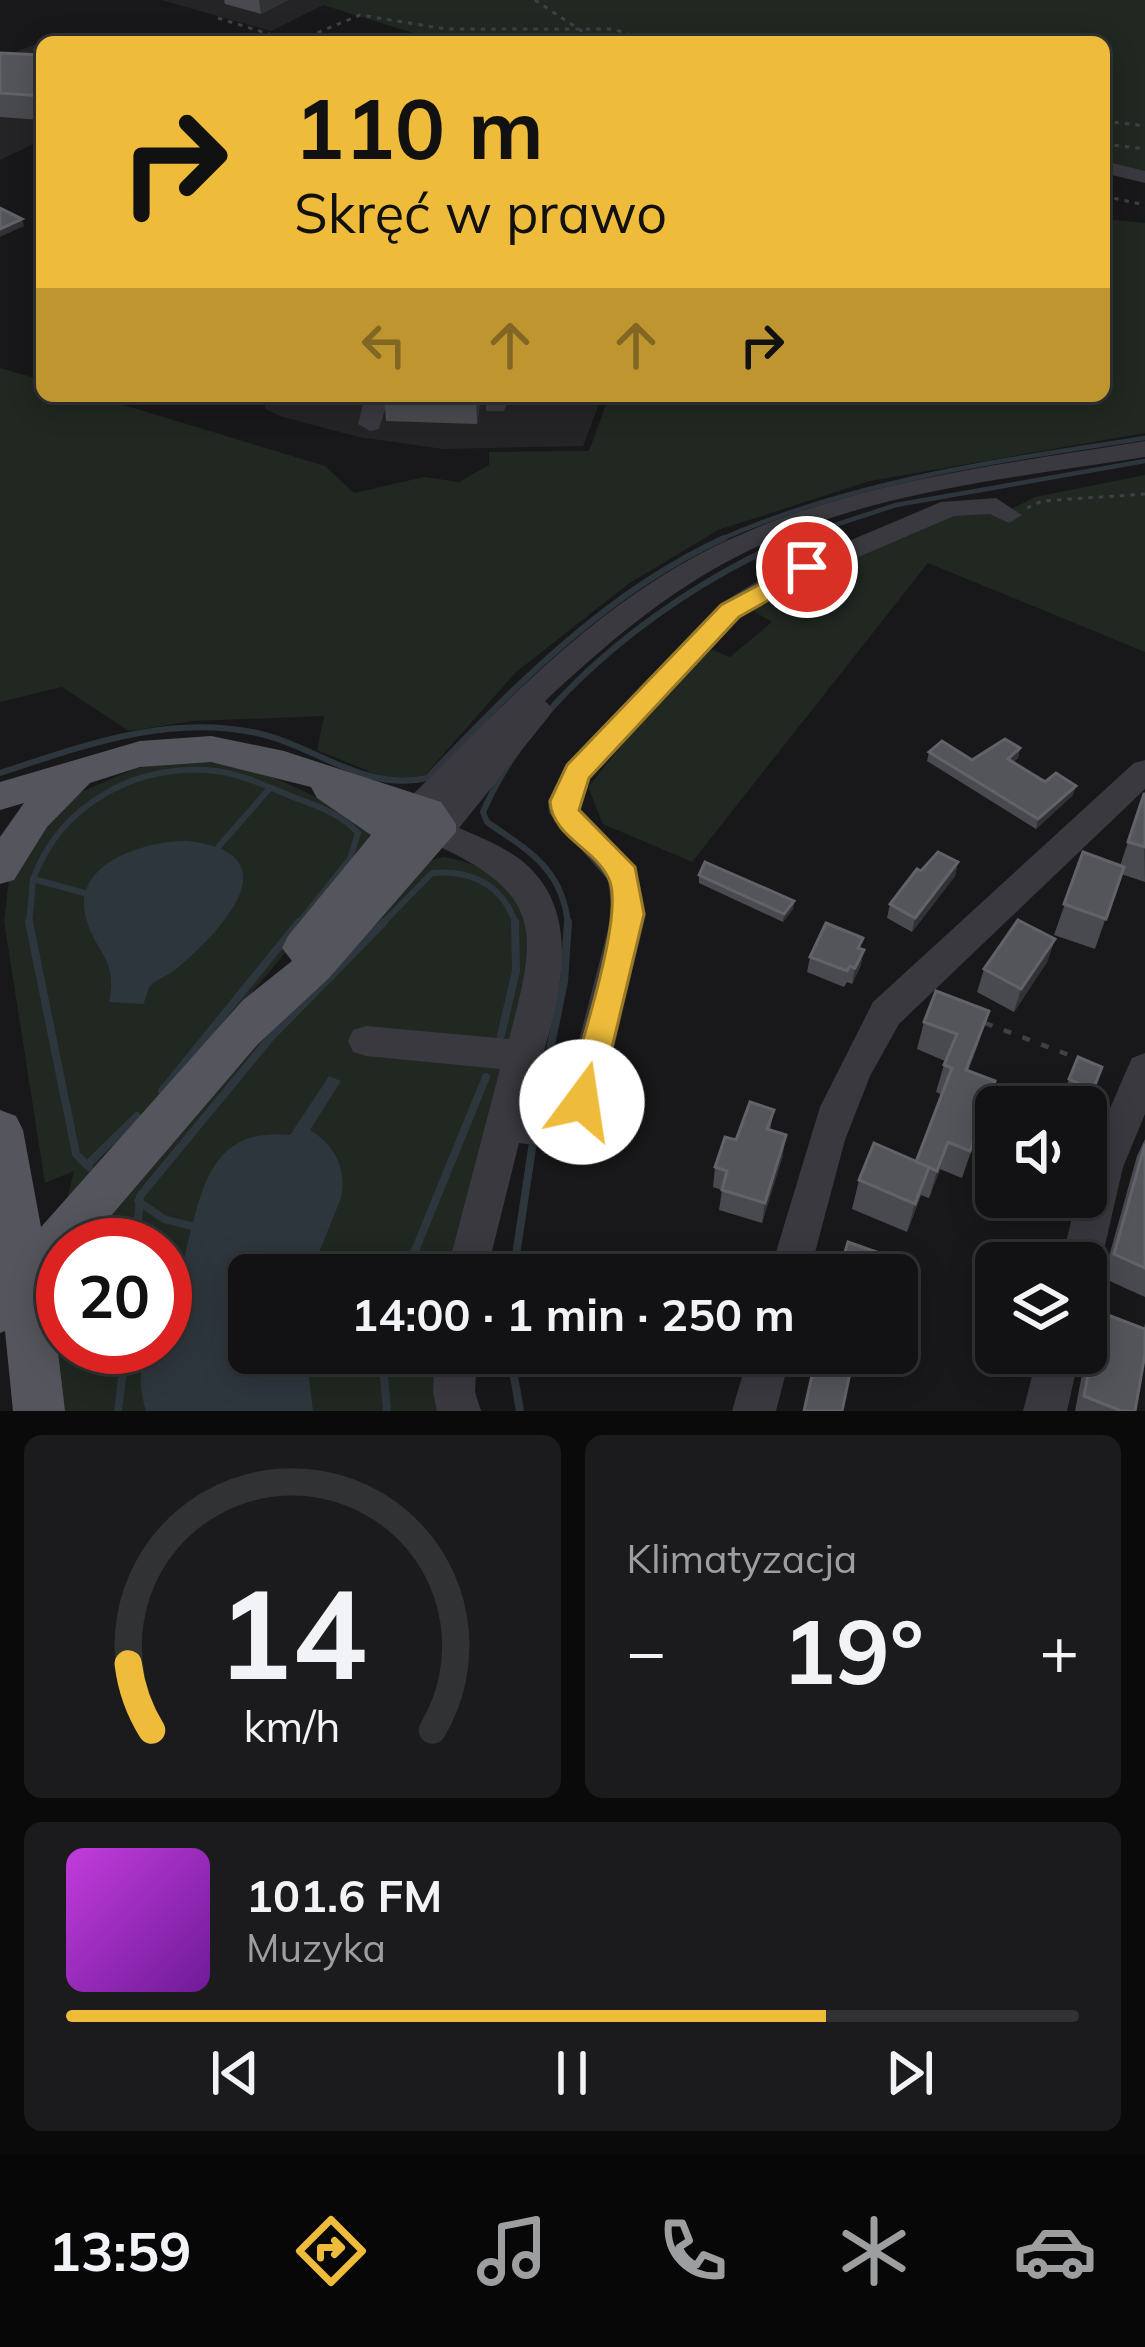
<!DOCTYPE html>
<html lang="pl">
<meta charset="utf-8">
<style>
body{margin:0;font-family:Mulish,sans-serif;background:#1b1b1d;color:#f1f3f6;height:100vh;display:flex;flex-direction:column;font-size:45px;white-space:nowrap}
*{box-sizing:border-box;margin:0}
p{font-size:39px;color:#9c9ea0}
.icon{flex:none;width:66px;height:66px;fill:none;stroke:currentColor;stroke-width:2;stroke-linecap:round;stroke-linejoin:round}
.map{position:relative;height:1411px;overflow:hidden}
.panel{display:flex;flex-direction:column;gap:24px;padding:24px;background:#0a0a0b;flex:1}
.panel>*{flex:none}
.guide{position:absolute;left:36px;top:36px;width:1074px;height:366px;border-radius:18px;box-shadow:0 6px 30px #0003,0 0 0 3px #313234;background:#eebb3b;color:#111;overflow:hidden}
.buttons{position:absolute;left:975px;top:1086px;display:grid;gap:24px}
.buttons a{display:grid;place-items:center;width:132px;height:132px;border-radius:18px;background:#121214;box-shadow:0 6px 30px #0003,0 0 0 3px #313234;font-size:60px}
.speed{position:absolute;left:36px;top:1218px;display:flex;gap:24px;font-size:60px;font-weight:700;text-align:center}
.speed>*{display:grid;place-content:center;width:156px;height:156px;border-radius:50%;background:#121214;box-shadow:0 6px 30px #0003,0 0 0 3px #313234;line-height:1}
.speed .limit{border:18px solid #d22;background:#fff;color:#111}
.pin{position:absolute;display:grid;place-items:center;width:102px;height:102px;color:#fff;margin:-51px;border:6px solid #fff;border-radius:50%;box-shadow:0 3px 12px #0007}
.me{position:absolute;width:132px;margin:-66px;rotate:14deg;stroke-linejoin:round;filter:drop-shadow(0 0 9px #0008)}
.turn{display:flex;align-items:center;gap:42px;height:252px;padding:0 60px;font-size:54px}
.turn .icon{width:156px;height:156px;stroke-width:2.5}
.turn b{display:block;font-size:84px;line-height:102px}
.lanes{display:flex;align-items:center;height:114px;padding:0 60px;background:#0003;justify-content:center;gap:60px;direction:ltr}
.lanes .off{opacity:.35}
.big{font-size:90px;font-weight:700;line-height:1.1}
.panel .card{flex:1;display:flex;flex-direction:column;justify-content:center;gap:18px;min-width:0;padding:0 42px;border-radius:18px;background:#1b1b1d}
.panel .dial{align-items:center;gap:0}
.dial svg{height:312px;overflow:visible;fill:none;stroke:#313234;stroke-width:7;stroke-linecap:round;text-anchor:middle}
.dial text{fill:#f1f3f6;stroke:none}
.song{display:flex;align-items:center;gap:36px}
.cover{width:144px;height:144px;border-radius:18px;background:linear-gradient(135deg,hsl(290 70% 55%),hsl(280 70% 35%))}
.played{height:12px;border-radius:6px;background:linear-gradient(90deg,#eebb3b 75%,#313234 75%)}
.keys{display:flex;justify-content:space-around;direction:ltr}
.heat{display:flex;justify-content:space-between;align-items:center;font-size:66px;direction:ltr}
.panel .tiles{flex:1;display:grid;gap:24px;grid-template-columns:1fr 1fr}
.card:last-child{grid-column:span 2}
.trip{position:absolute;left:228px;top:1254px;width:690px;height:120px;border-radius:18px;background:#121214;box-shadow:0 6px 30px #0003,0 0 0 3px #313234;font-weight:700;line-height:120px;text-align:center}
.menu{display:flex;height:192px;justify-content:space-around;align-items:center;background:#070708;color:#9c9ea0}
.menu .icon{width:84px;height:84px}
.menu .on{color:#eebb3b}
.menu b{font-size:54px;color:#f1f3f6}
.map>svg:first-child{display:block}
</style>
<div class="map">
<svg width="1145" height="1411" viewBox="0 0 1145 1411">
<rect width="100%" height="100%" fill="#18181a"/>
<path fill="#242427" d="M 161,0 L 333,0 L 271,31 Z
M 62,34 L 76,42 L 42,42 L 42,140 L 0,160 L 0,58 Z
M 264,396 L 602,396 L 583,446 L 443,449 L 359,437 L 283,417 L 265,409 Z"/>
<path fill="#202821" d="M 333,0 L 1145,0 L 1145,179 L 1104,169 L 1104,42 L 442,42 L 323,5 Z
M 1104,219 L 1145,223 L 1145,433 L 870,481 L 718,530 L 628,584 L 515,673 L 425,775 L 395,782 L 317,750 L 324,716 L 193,721 L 129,731 L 62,687 L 0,702 L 0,368 L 42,380 L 42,396 L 94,396 L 325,466 L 354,493 L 424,477 L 459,482 L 489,465 L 489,452 L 589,451 L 609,396 L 1104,396 Z
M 1145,475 L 1145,652 L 928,563 L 692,862 L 603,824 L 588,787 L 703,646 L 730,657 L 772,622 L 752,610 L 827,564 L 958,506 L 1008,511 L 1035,497 Z
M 196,760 C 264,767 314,793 370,830 L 371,836 L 356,868 L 105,1168 L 67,1200 L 74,1171 L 45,1183 L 4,921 L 10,871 L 68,802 L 83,791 L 137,768 Z
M 444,857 C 475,862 514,880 526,912 C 546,965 466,1208 449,1275 L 249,1275 L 249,1353 L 435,1353 L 439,1411 L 58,1411 L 50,1345 L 63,1336 L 63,1347 L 165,1347 L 165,1245 L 83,1245 L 237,1062 L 427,861 Z"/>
<path fill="#2e363d" d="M 188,841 C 296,854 220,932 175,970 C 168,976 156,979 150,986 C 149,987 144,1002 144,1004 L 109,1002 C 119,957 94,954 85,914 C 74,860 151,840 188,841 Z
M 329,1076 L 341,1081 L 310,1130 C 335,1145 347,1169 341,1198 L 310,1275 L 249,1275 L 249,1353 L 306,1353 L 313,1411 L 146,1411 C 139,1390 139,1368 146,1347 L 165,1347 C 165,1335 163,1321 165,1309 C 167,1291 181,1273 185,1255 C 201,1194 208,1126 290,1135 Z"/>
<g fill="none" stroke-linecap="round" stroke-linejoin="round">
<path stroke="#2e363d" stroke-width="4.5" d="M 717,541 C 853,480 999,461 1145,438
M 786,541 L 896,505 L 1145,461"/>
<path stroke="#2e363d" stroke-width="6" d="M 0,773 C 82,746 165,715 252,732 C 312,743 364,793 427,778 C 515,686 606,592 724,538
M 219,846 L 270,788
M 88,894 L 33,879 C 61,804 137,762 216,771 C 240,774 264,785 286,794 C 312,805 339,811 358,833 L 350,859 L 297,925
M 29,925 L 33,879
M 381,925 L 432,873 C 472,869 504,886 516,925
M 568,925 C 563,869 529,851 487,822 L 483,812 C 535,692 676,587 794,538"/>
<path stroke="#2e363d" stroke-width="8" d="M 29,922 L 76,1154 L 89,1167
M 501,1035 L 516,971 L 515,922
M 162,1091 L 299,922
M 538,1108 L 564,982 L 568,922
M 87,1165 L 137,1116
M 138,1201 L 164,1219 L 191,1226
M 136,1245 L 140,1196 L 271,1037 L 384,922
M 405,1275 L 486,1077
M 513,1275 L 533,1142
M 382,1353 L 387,1411
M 510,1353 L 520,1411
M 118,1411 L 126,1347"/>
<path stroke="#3f4046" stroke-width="3" stroke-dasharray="4.5 6" stroke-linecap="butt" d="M 535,0 L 598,42
M 218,18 L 295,42 L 360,15 L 446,29 L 613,29 L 653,42
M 1104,121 L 1145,126
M 1104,144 L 1145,149
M 1104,196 L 1145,205
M 1027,508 L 1042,501 L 1145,494"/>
<path stroke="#3f4046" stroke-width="4.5" stroke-dasharray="8 12" stroke-linecap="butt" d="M 985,1023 L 1077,1058"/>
<path fill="#39393f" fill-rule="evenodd" d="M 1104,161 L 1145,171 L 1145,183 L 1104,173 Z
M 365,396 L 389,396 L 379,429 L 370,431 L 358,424 Z
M 485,396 L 509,396 L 504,411 L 486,411 Z
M 1145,441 L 1145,457 C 1008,479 861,492 736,557 C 664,594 604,646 545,701 L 553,709 L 549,716 L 459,828 C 484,839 513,850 532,870 C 593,934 545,1038 527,1111 L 550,1112 L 564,1098 L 612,914 L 608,880 L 549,813 L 548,801 L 566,765 L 720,604 L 764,577 L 941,502 L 996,498 L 1022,515 L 1009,523 L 990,514 L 954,516 L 784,589 L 740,618 L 590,779 L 581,809 L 636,867 L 646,914 L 601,1102 C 583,1139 559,1149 519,1143 L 486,1275 L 446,1275 L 500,1069 L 366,1056 L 353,1052 L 348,1041 L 353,1030 L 366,1026 L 509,1039 C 537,933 545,895 436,845 L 423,849 L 412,846 L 408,834 L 392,833 L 387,824 L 392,815 C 478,731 561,638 665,574 C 809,485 981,468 1145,441 Z
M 1145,760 L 1145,789 L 899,1024 L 870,1076 L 845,1140 L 809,1275 L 769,1275 L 820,1107 L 873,1002 L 1134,763 Z
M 1145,1053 L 1145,1114 L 1123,1167 L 1101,1263 L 1095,1276 L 1086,1280 L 1086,1263 L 1061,1263 L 1077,1197 L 1086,1197 L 1086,1164 L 1127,1069 L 1132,1058 Z
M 435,1353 L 477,1353 L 475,1392 L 481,1411 L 437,1411 L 433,1392 Z
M 749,1353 L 791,1353 L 776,1411 L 732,1411 Z
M 1038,1353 L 1080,1353 L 1067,1411 L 1023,1411 Z"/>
<path fill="#55565d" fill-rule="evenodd" d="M 211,736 L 284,751 L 441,802 L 456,824 L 456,832 L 329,978 L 258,1044 L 86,1245 L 63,1245 L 63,1273 L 41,1299 L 54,1318 L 65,1411 L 13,1411 L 5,1331 L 0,1333 L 0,1272 L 7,1265 L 0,1256 L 0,1110 L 16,1116 L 23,1130 L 41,1227 L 243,1000 L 292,961 L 282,948 L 288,936 L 371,835 L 317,798 L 311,787 L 211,762 L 140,767 L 90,783 L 47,827 L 14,880 L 0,884 L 0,837 L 24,803 L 0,810 L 0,782 L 140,741 Z"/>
<path stroke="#55565d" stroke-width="46" d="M 20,1247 L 29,1318"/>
</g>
<path fill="#494a4f" d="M 224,0 L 288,0 L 261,14 L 225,4 Z
M 0,53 L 42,55 L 42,120 L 0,117 Z
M 384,396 L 481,396 L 477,424 L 386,421 Z
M 1020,748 L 1018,758 L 1013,762 L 1073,795 L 1036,829 L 927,761 L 929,752 L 972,760 Z
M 1144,794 L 1145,882 L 1121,874 L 1095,949 L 1054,935 L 1083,852 L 1120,866 Z
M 958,862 L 955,876 L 912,932 L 887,918 L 890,904 L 921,871 Z
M 699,875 L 794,901 L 793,909 L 783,922 L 699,883 Z
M 1055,939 L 1047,962 L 1014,1012 L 977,992 L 984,969 Z
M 861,949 L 861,965 L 852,984 L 847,982 L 844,987 L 807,972 L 810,957 Z
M 924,1022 L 980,1039 L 968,1071 L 995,1081 L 962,1178 L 940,1169 L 929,1198 L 921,1195 L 907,1232 L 852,1209 L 859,1180 L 916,1162 L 942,1095 L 936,1092 L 945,1061 L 917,1049 Z
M 1078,1057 L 1102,1067 L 1090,1097 L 1066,1087 Z
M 774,1110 L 770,1130 L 783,1155 L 762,1223 L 719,1210 L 722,1190 L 713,1187 L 715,1167 L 736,1140 Z
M 1145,1139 L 1145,1297 L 1103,1278 L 1137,1156 Z
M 1100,1312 L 1144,1328 L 1145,1323 L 1145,1354 L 1135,1411 L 1075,1411 L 1090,1332 Z"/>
<path fill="#313235" d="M 259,0 L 288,0 L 261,14 Z
M 22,219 L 24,226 L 0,237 L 0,229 Z
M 476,396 L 481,396 L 477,424 Z
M 1020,748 L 1018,758 L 1005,769 L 1008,759 Z
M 1076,786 L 1073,795 L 1036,829 L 1038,819 Z
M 958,862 L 955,876 L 912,932 L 915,918 Z
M 794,901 L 793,909 L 783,922 L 784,914 Z
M 1055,939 L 1047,962 L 1014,1012 L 1021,989 Z
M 864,950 L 861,965 L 852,984 L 855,968 Z
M 989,1011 L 980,1039 L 957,1097 L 966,1070 Z
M 786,1135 L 783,1155 L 762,1223 L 765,1203 Z
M 948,1142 L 940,1169 L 929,1198 L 937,1171 Z
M 929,1167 L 920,1196 L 907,1232 L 915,1204 Z"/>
<path fill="#54555a" stroke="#616369" stroke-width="3" d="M 0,53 L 42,55 L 42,96 L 0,93 Z
M 0,208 L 22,219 L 0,229 Z
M 1005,739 L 1020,748 L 1008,759 L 1045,782 L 1056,773 L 1076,786 L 1038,819 L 929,752 L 942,741 L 972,760 Z
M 1144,794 L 1145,794 L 1145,847 L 1128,842 Z
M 938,852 L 958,862 L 915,918 L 890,904 L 917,869 L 921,871 Z
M 1083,852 L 1124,867 L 1106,919 L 1064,904 Z
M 705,862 L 794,901 L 784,914 L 699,875 Z
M 1018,920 L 1055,939 L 1021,989 L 984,969 Z
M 826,923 L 863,938 L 858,948 L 864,950 L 855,968 L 850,966 L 847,971 L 810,957 Z
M 936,991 L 989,1011 L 966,1070 L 995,1081 L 970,1151 L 948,1142 L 937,1171 L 916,1162 L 952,1068 L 944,1065 L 957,1034 L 924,1022 Z
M 1078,1057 L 1102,1067 L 1093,1090 L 1069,1079 Z
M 750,1102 L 774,1110 L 767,1129 L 786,1135 L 765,1203 L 722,1190 L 727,1171 L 715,1167 L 725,1137 L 736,1140 Z
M 874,1143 L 929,1167 L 915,1204 L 859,1180 Z
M 1145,1144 L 1145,1268 L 1114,1254 Z
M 848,1242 L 882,1254 L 876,1275 L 838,1275 Z
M 1100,1312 L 1145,1329 L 1145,1354 L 1135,1411 L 1121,1411 L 1084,1396 Z
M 815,1362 L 850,1373 L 842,1411 L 804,1411 Z"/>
<path fill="#eebb3b" stroke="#9b7a26" stroke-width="3" d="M 807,559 L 819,567 L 816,573 L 739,617 L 589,778 L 579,810 L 635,867 L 644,914 L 599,1102 L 594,1113 L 582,1117 L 570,1113 L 565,1102 C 577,1057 623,921 610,882 C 599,850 552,838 550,801 L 567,765 L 721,605 Z"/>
</svg>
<div class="buttons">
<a><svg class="icon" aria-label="sound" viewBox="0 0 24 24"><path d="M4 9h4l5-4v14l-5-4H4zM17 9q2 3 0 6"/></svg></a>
<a><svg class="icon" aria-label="layers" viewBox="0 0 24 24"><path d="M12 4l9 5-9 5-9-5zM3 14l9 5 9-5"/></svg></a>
</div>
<div class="speed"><div class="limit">20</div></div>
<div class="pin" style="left:807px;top:567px;background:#d93025"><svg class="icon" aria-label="arrive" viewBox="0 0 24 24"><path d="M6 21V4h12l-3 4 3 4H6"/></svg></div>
<svg class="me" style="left:582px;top:1102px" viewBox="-20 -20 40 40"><circle r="19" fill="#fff"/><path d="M0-13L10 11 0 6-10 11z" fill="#eebb3b"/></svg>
<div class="trip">14:00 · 1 min · 250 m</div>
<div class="guide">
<div class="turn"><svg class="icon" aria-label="right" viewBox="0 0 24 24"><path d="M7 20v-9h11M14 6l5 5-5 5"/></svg><div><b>110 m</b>Skręć w prawo</div></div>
<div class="lanes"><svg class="icon off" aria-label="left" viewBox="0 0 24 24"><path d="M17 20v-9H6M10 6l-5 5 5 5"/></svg><svg class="icon off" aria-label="ahead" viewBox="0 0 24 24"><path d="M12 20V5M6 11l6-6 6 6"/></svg><svg class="icon off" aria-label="ahead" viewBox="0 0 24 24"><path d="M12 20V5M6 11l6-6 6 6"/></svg><svg class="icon" aria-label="right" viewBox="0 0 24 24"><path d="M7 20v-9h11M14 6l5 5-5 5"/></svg></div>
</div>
</div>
<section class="panel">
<div class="tiles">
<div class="card dial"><svg viewBox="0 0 100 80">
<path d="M14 69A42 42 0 1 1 86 69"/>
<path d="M14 69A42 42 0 0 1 8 52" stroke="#eebb3b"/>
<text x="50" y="56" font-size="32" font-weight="700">14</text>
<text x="50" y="72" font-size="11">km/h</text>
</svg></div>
<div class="card"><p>Klimatyzacja</p>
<div class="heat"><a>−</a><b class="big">19°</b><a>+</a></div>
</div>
<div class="card">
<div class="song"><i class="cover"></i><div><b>101.6 FM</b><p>Muzyka</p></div></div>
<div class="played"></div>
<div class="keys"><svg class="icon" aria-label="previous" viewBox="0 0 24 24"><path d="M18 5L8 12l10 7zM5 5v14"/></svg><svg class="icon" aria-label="pause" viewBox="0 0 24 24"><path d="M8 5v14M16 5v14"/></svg><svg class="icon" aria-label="next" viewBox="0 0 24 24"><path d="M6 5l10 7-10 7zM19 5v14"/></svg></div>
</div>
</div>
</section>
<nav class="menu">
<b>13:59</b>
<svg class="icon on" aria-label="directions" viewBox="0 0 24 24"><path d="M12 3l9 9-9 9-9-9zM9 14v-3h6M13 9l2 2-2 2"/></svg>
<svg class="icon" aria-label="music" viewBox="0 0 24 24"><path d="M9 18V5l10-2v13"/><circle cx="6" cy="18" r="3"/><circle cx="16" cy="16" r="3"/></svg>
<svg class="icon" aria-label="phone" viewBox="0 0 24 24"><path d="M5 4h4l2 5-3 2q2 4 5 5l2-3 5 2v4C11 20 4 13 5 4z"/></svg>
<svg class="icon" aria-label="climate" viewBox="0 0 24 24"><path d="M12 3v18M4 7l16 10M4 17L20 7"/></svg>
<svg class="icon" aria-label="car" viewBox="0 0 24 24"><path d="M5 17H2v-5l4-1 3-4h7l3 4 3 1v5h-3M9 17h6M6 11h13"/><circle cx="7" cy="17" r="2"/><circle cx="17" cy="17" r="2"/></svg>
</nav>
